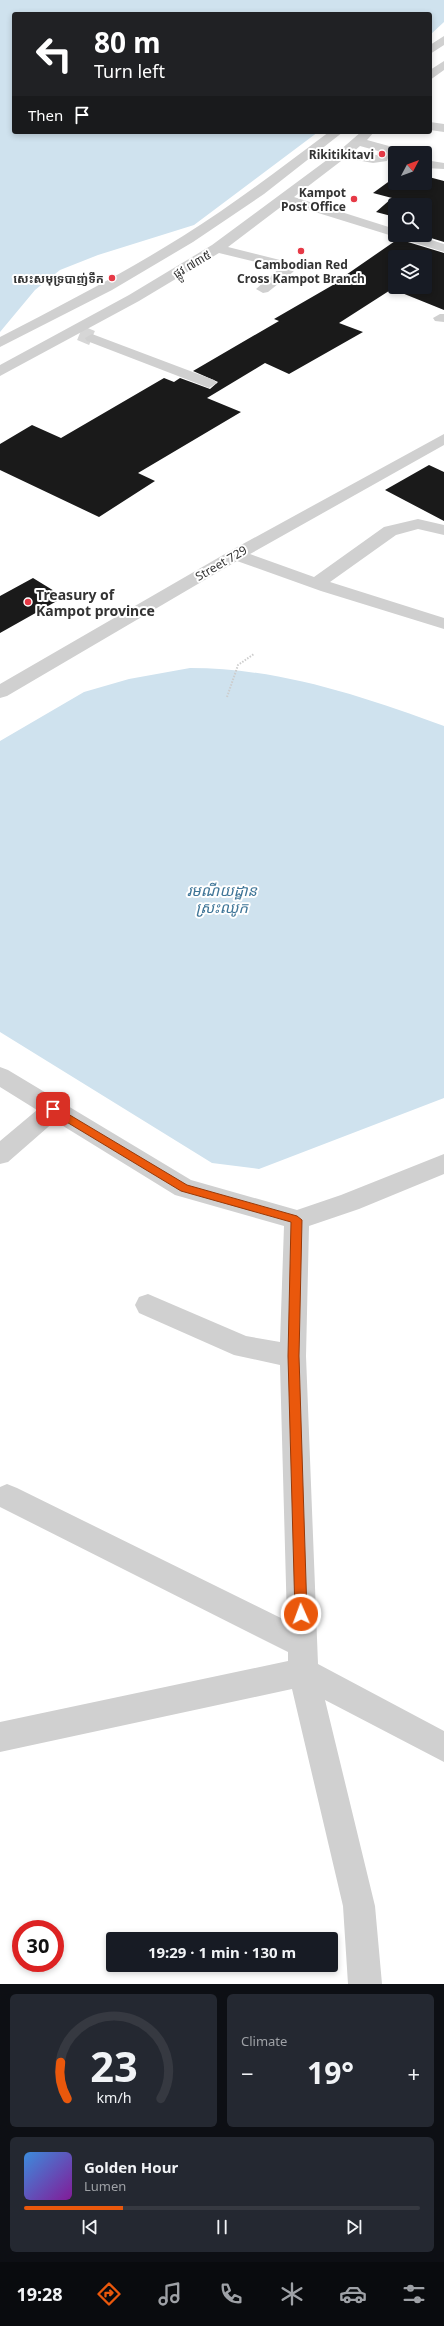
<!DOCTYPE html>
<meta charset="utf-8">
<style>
body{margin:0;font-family:"Noto Sans","Noto Sans Khmer",sans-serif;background:#242831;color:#f1f3f6;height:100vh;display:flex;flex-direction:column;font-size:15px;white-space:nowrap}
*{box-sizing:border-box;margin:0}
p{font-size:13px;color:#9ea1a6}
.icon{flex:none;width:22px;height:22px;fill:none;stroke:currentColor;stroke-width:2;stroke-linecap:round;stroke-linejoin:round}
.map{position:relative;height:1984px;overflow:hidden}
.details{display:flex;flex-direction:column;gap:10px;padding:10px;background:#0d0f14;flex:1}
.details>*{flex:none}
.guide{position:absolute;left:12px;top:12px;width:420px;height:122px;border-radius:4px;box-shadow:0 2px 6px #0003;background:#202124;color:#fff;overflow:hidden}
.needle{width:26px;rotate:49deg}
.tools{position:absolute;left:388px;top:146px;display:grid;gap:8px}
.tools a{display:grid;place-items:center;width:44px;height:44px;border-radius:4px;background:#171b24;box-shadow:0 2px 6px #0003;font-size:20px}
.speed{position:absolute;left:12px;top:1920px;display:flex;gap:8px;font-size:20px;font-weight:700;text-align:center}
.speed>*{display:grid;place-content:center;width:52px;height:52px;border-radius:50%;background:#171b24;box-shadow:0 2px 6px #0003;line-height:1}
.speed .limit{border:6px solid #d22;background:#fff;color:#111}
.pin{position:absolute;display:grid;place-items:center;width:34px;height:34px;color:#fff;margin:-17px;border-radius:8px;box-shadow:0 2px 6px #0006}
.me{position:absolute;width:44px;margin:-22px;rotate:358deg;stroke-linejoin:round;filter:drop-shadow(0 0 3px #0008)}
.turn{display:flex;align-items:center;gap:14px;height:84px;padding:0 16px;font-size:18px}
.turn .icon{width:52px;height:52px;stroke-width:2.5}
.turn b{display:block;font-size:28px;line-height:34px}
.then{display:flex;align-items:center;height:38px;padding:0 16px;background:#0003;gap:8px;font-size:15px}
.big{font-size:30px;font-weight:700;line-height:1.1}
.details .card{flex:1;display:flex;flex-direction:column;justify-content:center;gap:6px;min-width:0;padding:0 14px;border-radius:6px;background:#242831}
.details .dial{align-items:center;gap:0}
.dial svg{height:104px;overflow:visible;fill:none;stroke:#363941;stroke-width:7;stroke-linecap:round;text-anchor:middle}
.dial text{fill:#f1f3f6;stroke:none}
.song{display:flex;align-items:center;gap:12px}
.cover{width:48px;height:48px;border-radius:6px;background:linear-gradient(135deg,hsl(210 70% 55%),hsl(290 70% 35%))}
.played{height:4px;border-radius:2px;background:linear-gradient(90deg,#ea580c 25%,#363941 25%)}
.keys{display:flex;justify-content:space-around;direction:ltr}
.heat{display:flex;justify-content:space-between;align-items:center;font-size:22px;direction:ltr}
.details .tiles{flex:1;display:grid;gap:10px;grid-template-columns:1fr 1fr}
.card:last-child{grid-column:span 2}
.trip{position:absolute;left:106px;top:1932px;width:232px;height:40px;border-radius:4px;background:#171b24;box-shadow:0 2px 6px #0003;font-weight:700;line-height:40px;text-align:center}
.tabs{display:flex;height:64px;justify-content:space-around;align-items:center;background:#090b0e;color:#9ea1a6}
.tabs .icon{width:28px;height:28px}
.tabs .current{color:#ea580c}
.tabs b{font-size:18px;color:#f1f3f6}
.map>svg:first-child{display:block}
</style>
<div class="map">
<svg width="444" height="1984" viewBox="0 0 444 1984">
<rect width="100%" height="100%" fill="#fff"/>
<path fill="#cfe2ee" d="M 0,0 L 444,0 L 444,22 L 430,35 L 430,14 L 14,14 L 14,132 L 318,132 L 194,225 L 98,255 L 60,270 L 35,290 L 0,332 Z
M 190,668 C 279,668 361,696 444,726 L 444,1098 L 259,1169 L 212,1163 L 0,1032 L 0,741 L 84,692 L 129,679 Z"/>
<path fill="#1a1a1a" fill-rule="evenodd" d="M 425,176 L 444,181 L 444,242 L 421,235 L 425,235 L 425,205 L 395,205 L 395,217 L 376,212 L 392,198 L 373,193 L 395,177 L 395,183 L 425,183 Z
M 398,239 L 444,253 L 444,310 L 392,289 L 339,323 L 363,332 L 289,374 L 265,363 L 207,398 L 241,412 L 138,473 L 155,481 L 99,517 L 0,470 L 0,444 L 32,425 L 61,438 L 164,378 L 174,382 L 180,378 L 210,389 L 218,382 L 193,371 L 279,321 L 274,319 L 345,278 L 343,277 ZM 395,257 L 425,257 L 425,287 L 395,287 Z
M 429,465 L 444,472 L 444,521 L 385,490 Z
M 33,578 L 64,597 L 0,633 L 0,596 Z"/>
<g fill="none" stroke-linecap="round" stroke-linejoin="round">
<path stroke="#d6d6d6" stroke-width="15" stroke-dasharray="15 8" stroke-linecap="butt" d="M 80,333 L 92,338"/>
<path stroke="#cdcdcd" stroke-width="2" stroke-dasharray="1.5 1.5" stroke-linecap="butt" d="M 227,697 L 238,665 L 254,654"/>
<path fill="#d0d0d0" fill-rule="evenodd" d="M 444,36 L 444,45 L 430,54 L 430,45 Z
M 444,61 L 444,70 L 430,80 L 430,70 Z
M 430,122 L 444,124 L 444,132 L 430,130 Z
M 329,132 L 343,132 L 264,194 L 193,242 L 112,290 L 0,347 L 0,337 C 62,305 124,273 183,236 C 234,204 281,168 329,132 Z
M 361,132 L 374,132 L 367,140 L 389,146 L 391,149 L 387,161 L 373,163 L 345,158 L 294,197 L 395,229 L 395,235 L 416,235 L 444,244 L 444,252 L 286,203 L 228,247 L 292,263 L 295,269 L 293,272 L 268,292 L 263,293 L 256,289 L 280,268 L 219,253 L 139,301 L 0,376 L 0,365 L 129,295 L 212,245 L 339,151 ZM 360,146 L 378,151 L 377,155 L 353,152 Z
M 425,160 L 444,163 L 444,169 L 425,168 Z
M 440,314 L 444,314 L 444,322 L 435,321 L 433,318 Z
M 92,334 L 214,380 L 217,383 L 209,388 L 204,386 L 87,341 L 85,338 Z
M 444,434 L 444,445 L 250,554 L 314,577 L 384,527 L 418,519 L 444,525 L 444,535 L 418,529 L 396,535 L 330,582 L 444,618 L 444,629 L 321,591 L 237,561 L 7,696 L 0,698 L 0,684 L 230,551 Z
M 0,1067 L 8,1070 L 191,1180 L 297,1210 L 341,1195 L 444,1154 L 444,1174 L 359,1209 L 309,1226 L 306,1356 L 318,1664 L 444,1731 L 444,1762 L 325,1700 L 375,1906 L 382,1984 L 348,1984 L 343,1906 L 292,1689 L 0,1752 L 0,1722 L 288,1661 L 288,1652 L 0,1507 L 0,1487 L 7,1484 L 17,1488 L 287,1621 L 280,1365 L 234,1355 L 139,1313 L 135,1305 L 139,1297 L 148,1294 L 246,1336 L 280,1342 L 284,1226 L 175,1195 L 55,1121 L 8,1162 L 0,1164 L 0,1141 L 37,1110 L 0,1087 Z"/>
</g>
<path fill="#ea580c" stroke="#983908" d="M 53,1105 L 187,1185 L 297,1216 L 302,1220 L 299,1356 L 307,1614 L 305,1618 L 301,1620 L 297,1618 L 295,1614 L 288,1356 L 291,1222 L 181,1191 L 50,1112 L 50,1107 Z"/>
<g fill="#e63946" stroke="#fff" stroke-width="1.5">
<circle cx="382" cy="154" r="4"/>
<circle cx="354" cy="199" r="4"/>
<circle cx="301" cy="251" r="4"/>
<circle cx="112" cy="278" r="4"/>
<circle cx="28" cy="602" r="4"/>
</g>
<g text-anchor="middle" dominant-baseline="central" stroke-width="4" stroke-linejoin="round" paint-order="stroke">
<g font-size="12" font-weight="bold" fill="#333" stroke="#fff" text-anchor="end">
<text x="374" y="154">Rikitikitavi</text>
<text x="346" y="192">Kampot<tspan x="346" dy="14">Post Office</tspan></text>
<text x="301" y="264" text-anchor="middle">Cambodian Red<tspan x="301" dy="14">Cross Kampot Branch</tspan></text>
<text x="104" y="278">សេះសមុទ្របាញ់ទឹក</text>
</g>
<g font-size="12" fill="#333" stroke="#fff">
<text transform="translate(192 264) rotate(-31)">ផ្លូវ ៧៣៥</text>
<text transform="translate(221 563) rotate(-30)">Street 729</text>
</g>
<g font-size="14" font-weight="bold" fill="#333" stroke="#fff" text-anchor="start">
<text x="36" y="594">Treasury of<tspan x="36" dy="16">Kampot province</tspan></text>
</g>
<g font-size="15" font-style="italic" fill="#3f7597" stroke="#fff">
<text x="222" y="890">រមណីយដ្ឋាន<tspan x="222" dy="17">ស្រះឈូក</tspan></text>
</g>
</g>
</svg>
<div class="tools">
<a><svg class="needle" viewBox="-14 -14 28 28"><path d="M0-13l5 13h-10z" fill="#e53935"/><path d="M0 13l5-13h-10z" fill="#9ea1a6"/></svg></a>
<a><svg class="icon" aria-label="search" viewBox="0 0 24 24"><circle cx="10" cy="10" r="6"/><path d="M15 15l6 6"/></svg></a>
<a><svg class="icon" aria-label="layers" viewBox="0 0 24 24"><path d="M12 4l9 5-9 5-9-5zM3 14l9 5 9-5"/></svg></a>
</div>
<div class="speed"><div class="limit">30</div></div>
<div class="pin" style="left:53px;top:1109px;background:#d93025"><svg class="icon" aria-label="arrive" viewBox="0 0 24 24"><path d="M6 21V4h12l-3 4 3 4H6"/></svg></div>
<svg class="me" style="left:301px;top:1614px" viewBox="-20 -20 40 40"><circle r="17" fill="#ea580c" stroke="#fff" stroke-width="3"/><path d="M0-11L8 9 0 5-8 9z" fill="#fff"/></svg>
<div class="trip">19:29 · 1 min · 130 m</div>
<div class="guide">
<div class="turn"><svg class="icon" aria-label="left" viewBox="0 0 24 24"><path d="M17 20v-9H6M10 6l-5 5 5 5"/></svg><div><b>80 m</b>Turn left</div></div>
<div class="then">Then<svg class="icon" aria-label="arrive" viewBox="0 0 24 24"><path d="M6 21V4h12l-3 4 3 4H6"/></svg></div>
</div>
</div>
<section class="details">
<div class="tiles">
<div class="card dial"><svg viewBox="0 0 100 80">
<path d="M14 69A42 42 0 1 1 86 69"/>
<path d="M14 69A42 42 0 0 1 9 41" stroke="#ea580c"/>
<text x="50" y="56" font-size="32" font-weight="700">23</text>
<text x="50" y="72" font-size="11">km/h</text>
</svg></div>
<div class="card"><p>Climate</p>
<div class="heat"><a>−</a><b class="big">19°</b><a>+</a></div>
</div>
<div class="card">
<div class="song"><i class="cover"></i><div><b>Golden Hour</b><p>Lumen</p></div></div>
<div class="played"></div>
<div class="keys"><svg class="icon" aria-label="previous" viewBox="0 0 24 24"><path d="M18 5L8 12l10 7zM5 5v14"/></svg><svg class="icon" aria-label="pause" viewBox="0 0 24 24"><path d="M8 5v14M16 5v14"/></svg><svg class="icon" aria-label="next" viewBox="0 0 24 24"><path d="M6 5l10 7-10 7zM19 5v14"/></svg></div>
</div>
</div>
</section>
<nav class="tabs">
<b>19:28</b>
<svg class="icon current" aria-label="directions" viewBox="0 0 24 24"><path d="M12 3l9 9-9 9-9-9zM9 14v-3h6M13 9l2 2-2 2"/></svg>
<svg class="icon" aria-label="music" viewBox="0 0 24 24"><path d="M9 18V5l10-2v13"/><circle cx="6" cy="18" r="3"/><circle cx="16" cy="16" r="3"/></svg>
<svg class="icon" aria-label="phone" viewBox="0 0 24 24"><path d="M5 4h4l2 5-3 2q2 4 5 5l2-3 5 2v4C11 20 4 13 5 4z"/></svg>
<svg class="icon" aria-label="climate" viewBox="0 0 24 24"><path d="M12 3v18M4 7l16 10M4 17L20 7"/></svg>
<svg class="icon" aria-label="car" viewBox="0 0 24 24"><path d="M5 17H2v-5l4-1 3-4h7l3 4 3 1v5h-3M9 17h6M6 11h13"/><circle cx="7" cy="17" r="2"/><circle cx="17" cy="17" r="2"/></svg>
<svg class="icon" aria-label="filters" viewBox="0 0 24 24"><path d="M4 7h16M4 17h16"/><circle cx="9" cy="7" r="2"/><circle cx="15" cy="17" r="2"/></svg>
</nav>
